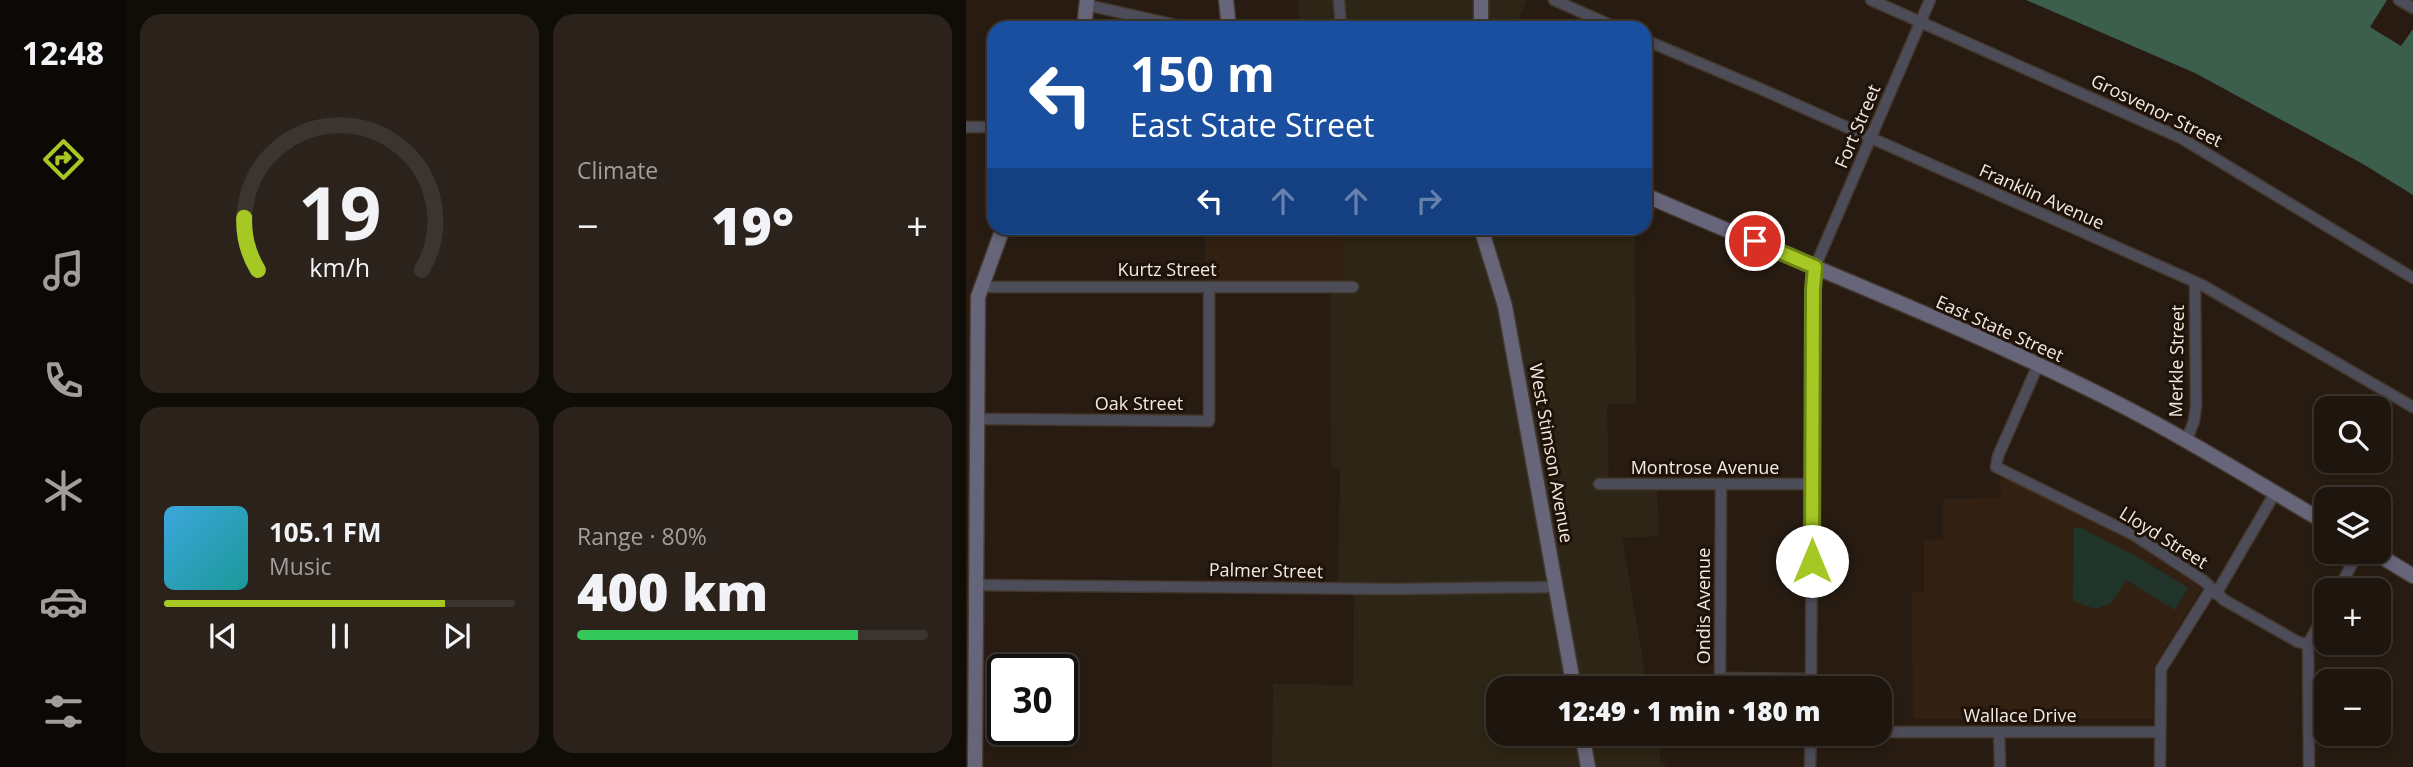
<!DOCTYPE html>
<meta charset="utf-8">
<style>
body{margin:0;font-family:"Open Sans",sans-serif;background:#2b221c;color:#f1f3f6;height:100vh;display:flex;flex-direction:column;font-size:26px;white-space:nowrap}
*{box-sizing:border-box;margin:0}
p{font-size:23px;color:#a19f9e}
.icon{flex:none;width:38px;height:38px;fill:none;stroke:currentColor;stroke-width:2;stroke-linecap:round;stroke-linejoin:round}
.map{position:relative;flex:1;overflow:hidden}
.side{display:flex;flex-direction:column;gap:14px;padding:14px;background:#100c08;width:840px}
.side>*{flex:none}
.banner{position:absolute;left:21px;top:21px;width:665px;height:214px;border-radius:21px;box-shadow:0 4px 10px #0003,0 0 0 2px #3c342e;background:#1a4fa0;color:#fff;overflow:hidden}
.controls{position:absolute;left:1348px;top:396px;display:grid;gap:14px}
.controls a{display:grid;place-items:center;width:77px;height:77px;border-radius:14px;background:#1e150e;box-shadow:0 4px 10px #0003,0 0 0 2px #3c342e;font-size:35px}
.speed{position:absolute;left:21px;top:654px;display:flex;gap:14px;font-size:35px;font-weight:700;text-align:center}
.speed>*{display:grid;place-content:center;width:91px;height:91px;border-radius:50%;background:#1e150e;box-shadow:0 4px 10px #0003,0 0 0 2px #3c342e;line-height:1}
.speed .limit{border:4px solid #111;border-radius:10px;background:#fff;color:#111}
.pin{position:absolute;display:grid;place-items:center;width:60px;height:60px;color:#fff;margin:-30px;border:4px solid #fff;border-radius:50%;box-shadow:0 2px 7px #0007}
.me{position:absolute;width:77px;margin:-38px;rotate:0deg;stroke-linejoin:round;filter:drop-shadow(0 0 5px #0008)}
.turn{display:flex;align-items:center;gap:24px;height:147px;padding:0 28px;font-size:32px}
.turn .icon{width:91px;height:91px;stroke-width:2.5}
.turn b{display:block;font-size:49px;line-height:60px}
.lanes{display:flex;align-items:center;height:66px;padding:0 28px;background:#0003;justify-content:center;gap:35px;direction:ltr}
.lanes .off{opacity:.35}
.big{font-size:52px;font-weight:800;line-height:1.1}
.side .card{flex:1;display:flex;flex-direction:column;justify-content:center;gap:10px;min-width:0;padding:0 24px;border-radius:21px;background:#2b221c}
.side .dial{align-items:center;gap:0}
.dial svg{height:182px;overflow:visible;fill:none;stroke:#3c342e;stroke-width:7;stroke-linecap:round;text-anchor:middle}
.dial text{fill:#f1f3f6;stroke:none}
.song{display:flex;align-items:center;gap:21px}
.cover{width:84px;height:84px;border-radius:10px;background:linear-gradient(135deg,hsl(200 70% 55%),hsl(180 70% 35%))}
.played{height:7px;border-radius:4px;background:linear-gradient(90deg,#a5c824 80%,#3c342e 80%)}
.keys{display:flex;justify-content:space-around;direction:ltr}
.heat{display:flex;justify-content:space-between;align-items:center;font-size:38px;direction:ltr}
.charge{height:10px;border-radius:5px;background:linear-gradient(90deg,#34c759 80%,#3c342e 0)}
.side .tiles{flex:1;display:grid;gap:14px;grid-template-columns:repeat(2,1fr)}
.trip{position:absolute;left:520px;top:676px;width:406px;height:70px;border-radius:21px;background:#1e150e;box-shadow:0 4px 10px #0003,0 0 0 2px #3c342e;font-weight:800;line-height:70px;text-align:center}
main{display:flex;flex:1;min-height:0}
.menu{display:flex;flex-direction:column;width:126px;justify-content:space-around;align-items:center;background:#0c0806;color:#a19f9e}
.menu .icon{width:49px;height:49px}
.menu .selected{color:#a5c824}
.menu b{font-size:32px;color:#f1f3f6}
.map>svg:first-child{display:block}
</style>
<main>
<nav class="menu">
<b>12:48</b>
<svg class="icon selected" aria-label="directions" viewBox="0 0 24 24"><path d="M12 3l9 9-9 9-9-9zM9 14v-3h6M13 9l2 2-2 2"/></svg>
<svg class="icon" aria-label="music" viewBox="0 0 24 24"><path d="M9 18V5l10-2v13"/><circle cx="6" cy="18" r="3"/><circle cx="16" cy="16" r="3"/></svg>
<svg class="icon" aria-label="phone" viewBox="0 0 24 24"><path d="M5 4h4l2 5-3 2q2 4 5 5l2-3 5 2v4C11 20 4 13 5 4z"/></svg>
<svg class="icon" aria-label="climate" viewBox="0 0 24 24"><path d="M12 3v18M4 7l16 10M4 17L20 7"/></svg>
<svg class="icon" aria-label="car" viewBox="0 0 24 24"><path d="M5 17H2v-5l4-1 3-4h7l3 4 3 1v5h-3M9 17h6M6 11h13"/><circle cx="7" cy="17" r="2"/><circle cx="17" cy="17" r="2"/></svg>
<svg class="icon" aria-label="filters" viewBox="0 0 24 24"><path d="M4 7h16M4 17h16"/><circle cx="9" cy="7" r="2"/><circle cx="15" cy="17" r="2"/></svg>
</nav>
<section class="side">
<div class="tiles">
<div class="card dial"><svg viewBox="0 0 100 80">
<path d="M14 69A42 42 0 1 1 86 69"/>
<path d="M14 69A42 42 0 0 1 8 46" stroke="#a5c824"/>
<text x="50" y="56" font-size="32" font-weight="700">19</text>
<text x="50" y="72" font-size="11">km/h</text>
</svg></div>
<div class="card"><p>Climate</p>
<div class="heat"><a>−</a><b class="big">19°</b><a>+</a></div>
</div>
<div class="card">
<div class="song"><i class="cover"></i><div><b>105.1 FM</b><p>Music</p></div></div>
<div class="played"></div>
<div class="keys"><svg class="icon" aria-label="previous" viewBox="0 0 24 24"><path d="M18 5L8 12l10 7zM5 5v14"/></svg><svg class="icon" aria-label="pause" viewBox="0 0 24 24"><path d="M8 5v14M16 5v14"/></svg><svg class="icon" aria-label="next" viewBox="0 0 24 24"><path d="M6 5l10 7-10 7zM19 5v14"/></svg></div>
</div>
<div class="card"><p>Range · 80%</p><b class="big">400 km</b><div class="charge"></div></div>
</div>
</section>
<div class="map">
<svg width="1447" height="767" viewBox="0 0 1447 767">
<rect width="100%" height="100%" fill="#281c12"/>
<path fill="#2d2515" d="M 332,0 L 561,0 L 549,28 L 333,28 Z
M 239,228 L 669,228 L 670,403 L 641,405 L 643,484 L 691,484 L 693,536 L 656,538 L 682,688 L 532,688 L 532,733 L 691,733 L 695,760 L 701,767 L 306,767 L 307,684 L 387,685 L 388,589 L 372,588 L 374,468 L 365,467 L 364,287 Z"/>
<path fill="#322112" d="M 239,228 L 375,228 L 376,287 L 238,287 Z
M 1045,476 L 1146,527 L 1238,585 L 1187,668 L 1187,719 L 947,719 L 946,592 L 958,592 L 958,540 L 977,539 L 977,499 L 1035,498 L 1034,479 Z"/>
<path fill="#20342a" d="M 1108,528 L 1115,528 L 1172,557 L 1222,588 L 1209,610 L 1160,580 L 1146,603 L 1130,609 L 1107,601 Z"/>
<path fill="#3c5e4d" d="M 1060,0 L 1421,0 L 1404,27 L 1435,46 L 1447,29 L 1447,195 L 1397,164 L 1229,73 Z"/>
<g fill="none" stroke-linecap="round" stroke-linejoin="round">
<defs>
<path id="street" d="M 373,0 L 375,28
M 588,0 L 651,28
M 905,0 L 1215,138 L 1447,278
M 1433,0 L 1447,8
M 121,5 L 223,28
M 679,40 L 795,89 L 1236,285 L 1447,407
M 0,127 L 28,127
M 15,287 L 387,287
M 1072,365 L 1032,456 L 1030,467 L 1168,535 L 1238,581 L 1258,600 L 1332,642 L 1342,644
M 11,419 L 243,421 L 243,287
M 1221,439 L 1228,421 L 1230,406 L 1229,282
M 633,484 L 846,484
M 755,484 L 754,678 L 845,679
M 10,585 L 427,589 L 590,587
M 1372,590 L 1393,551
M 1250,594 L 1309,493
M 845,688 L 847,289 L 849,267 L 964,0
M 914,732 L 1194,732
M 1033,732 L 1034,767
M 844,767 L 845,733
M 1194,767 L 1195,669 L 1245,589
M 1343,767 L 1342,644 L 1360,612"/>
<path id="secondary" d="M 260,0 L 263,28
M 118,28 L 121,0
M 515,28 L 515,0
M 679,195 C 832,262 990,322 1139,397 C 1215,435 1287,480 1360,523
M 515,228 L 539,306 L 608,688
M 1406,551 L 1447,576
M 616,733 L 622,767
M 9,767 L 12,297 L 37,228"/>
</defs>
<use href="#street" stroke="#44392f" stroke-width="13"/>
<use href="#secondary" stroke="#44392f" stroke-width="17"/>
<use href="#street" stroke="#4d4c59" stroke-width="10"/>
<use href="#secondary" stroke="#67657a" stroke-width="14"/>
</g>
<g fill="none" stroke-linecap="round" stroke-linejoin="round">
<defs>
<path id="route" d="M 789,241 L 849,267 L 847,289 L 846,561"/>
</defs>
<use href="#route" stroke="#6b8217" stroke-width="18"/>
<use href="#route" stroke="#a5c824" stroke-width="12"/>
</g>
<g text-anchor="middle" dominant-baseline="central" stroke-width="6" stroke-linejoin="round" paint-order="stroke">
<g font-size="18" fill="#f3eae3" stroke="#1f1209">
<text transform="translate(1191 110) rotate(26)">Grosvenor Street</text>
<text transform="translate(891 126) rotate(-67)">Fort Street</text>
<text transform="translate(1076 196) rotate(24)">Franklin Avenue</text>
<text x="201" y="269">Kurtz Street</text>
<text transform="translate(1034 328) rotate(24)">East State Street</text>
<text transform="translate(1210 361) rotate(-89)">Merkle Street</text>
<text x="173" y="403">Oak Street</text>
<text transform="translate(586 453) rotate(80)">West Stimson Avenue</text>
<text x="739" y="467">Montrose Avenue</text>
<text transform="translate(1198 537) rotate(32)">Lloyd Street</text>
<text transform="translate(300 570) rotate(1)">Palmer Street</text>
<text transform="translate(737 606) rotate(-90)">Ondis Avenue</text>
<text x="1054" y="715">Wallace Drive</text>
</g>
</g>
</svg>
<div class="controls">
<a><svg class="icon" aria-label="search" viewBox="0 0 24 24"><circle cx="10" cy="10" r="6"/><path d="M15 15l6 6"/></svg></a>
<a><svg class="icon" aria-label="layers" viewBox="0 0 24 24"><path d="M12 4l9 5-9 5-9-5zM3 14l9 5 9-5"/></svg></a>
<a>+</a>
<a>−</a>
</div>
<div class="speed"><div class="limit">30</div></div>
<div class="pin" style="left:789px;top:241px;background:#d93025"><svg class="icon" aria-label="arrive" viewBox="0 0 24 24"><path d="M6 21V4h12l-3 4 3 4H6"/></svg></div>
<svg class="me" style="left:846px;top:561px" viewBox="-20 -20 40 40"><circle r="19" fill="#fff"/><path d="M0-13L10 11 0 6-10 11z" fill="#a5c824"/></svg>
<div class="trip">12:49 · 1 min · 180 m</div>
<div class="banner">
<div class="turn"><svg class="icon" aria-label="left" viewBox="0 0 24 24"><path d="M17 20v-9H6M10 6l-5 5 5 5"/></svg><div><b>150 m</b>East State Street</div></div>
<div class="lanes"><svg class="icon" aria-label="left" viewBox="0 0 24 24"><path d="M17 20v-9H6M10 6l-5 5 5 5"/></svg><svg class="icon off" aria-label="ahead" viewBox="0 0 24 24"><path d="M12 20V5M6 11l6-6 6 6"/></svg><svg class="icon off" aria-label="ahead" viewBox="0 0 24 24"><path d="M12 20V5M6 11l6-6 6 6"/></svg><svg class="icon off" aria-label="right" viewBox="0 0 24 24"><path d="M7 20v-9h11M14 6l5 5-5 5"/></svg></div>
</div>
</div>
</main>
